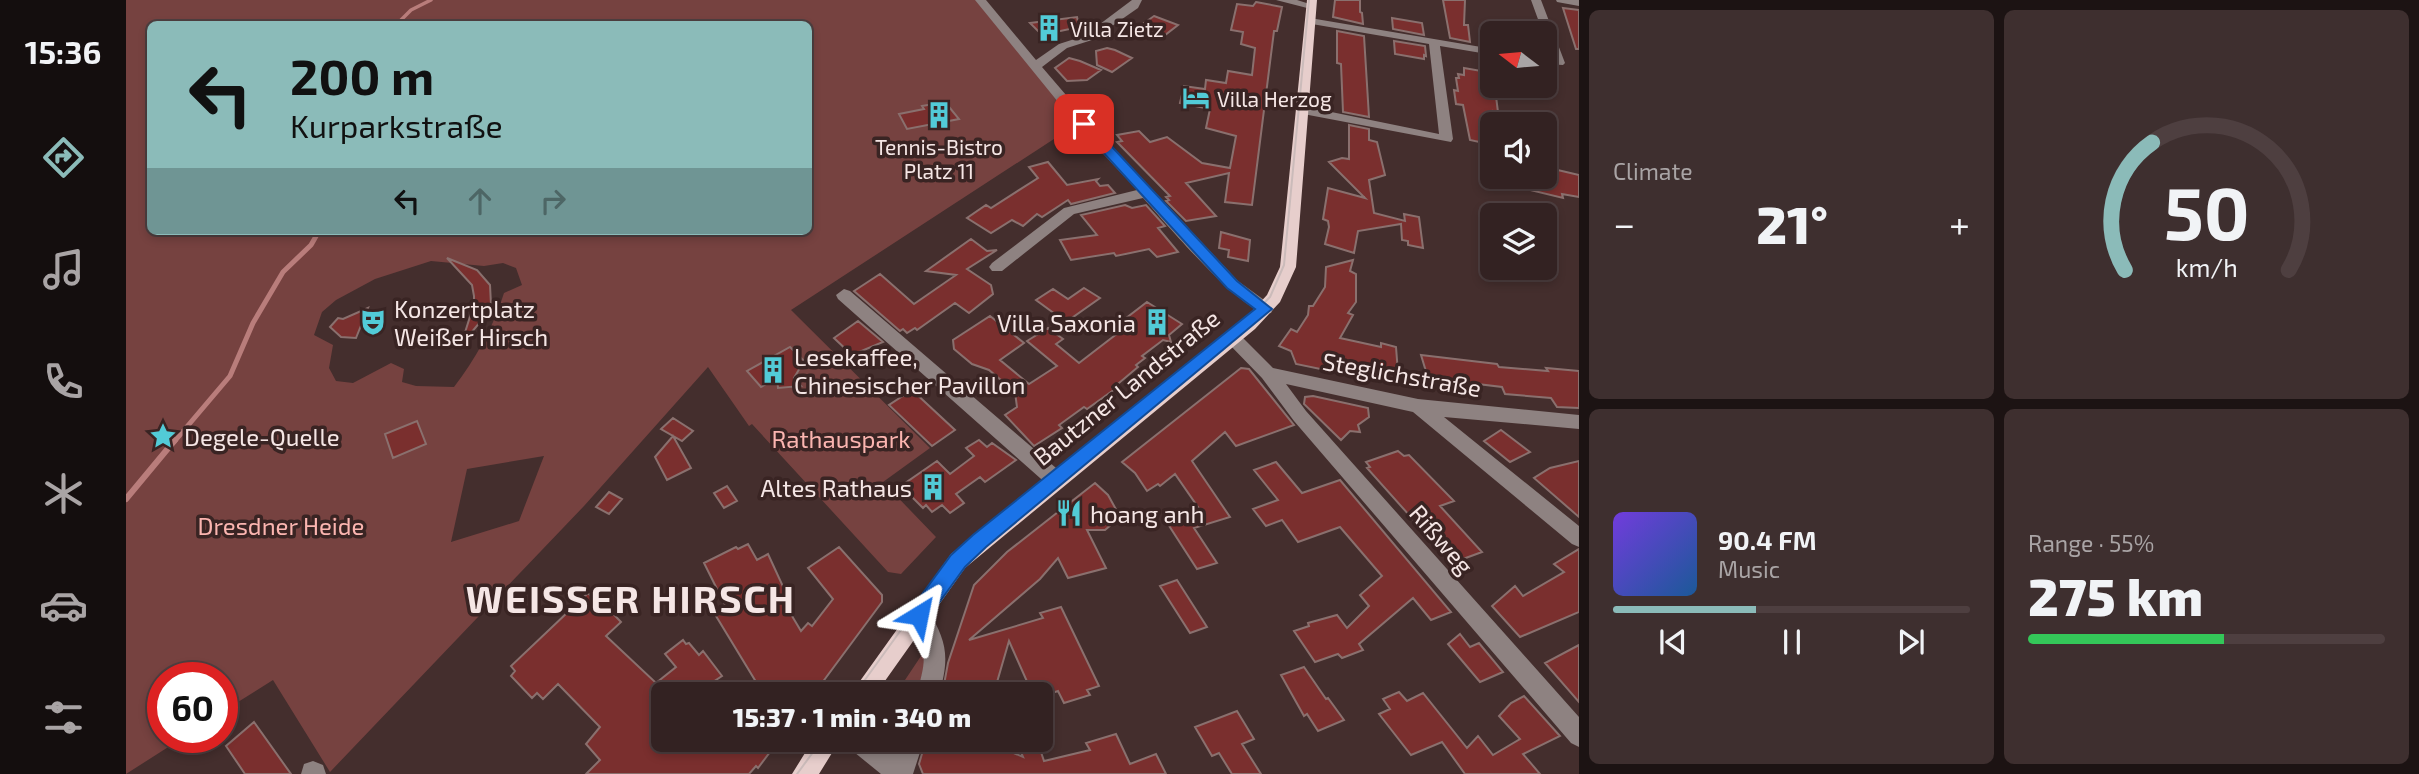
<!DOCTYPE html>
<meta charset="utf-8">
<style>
body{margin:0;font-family:"Exo 2",sans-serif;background:#3e2f2f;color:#f1f3f6;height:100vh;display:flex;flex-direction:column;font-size:26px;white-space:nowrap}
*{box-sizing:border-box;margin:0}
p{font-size:23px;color:#a9a4a5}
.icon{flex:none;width:38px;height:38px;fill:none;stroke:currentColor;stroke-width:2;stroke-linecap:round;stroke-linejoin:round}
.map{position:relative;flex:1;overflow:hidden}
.panel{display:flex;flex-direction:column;gap:10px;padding:10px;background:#1c1313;width:840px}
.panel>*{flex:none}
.top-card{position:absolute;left:21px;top:21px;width:665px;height:214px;border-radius:10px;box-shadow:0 4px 10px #0003,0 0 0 2px #4e3f40;background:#8bbbb9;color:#111;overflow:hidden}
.needle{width:46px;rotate:286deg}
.fabs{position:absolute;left:1354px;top:21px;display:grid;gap:14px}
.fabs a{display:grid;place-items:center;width:77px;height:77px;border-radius:10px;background:#322;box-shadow:0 4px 10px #0003,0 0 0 2px #4e3f40;font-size:35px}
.speed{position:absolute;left:21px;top:662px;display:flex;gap:14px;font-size:35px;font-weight:700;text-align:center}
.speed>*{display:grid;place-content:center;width:91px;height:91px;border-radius:50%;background:#322;box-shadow:0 4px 10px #0003,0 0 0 2px #4e3f40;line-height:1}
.speed .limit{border:10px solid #d22;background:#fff;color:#111}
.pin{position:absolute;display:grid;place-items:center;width:60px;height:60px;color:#fff;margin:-30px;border-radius:14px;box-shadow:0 4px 10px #0006}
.me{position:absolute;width:77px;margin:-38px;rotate:35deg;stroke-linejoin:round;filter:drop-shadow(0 0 5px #0008)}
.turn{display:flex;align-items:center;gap:24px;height:147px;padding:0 28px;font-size:32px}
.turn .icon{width:91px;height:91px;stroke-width:2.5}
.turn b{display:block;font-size:49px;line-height:60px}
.lanes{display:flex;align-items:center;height:66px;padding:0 28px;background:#0003;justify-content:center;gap:35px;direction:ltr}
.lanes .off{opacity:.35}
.big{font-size:52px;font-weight:800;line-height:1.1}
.panel .tile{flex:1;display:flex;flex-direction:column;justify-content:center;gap:10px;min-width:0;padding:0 24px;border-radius:10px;background:#3e2f2f}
.panel .dial{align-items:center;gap:0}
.dial svg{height:182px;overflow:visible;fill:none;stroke:#4e3f40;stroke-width:7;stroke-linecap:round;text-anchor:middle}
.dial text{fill:#f1f3f6;stroke:none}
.song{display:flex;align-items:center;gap:21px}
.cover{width:84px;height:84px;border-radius:10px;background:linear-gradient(135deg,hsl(260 70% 55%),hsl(210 70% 35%))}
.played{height:7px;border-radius:4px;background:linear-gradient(90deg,#8bbbb9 40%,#4e3f40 40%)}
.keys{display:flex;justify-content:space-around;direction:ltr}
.heat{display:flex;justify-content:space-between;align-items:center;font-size:38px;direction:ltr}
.charge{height:10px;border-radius:5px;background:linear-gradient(90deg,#34c759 55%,#4e3f40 0)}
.panel .tiles{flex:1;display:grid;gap:10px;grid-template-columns:repeat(2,1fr)}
.trip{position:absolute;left:525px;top:682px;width:402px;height:70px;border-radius:10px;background:#322;box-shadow:0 4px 10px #0003,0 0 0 2px #4e3f40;font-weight:800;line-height:70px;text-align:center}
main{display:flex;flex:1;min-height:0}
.dock{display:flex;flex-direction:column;width:126px;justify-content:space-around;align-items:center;background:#140e0e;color:#a9a4a5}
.dock .icon{width:49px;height:49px}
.dock .active{color:#8bbbb9}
.dock b{font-size:32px;color:#f1f3f6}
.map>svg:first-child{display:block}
</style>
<main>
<nav class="dock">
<b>15:36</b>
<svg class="icon active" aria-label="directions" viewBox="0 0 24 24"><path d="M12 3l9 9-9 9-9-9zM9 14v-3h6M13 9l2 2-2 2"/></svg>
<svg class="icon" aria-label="music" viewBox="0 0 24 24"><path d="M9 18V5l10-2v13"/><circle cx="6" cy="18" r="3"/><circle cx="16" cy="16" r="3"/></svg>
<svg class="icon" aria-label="phone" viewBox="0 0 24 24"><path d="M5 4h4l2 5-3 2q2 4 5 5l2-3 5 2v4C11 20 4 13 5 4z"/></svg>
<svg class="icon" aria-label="climate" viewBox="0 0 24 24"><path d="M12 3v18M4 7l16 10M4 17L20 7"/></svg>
<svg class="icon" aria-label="car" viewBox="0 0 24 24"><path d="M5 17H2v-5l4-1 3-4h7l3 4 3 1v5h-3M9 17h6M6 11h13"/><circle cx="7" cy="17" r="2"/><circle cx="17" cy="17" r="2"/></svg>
<svg class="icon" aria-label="filters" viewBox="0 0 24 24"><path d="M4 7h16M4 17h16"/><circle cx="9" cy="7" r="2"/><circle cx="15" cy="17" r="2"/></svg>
</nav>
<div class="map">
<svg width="1453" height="774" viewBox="0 0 1453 774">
<rect width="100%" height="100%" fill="#442e2d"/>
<path fill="#764240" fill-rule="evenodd" d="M 0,0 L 851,0 L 951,124 L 665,310 L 804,448 L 757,482 L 810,537 L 775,574 L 762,572 L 626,424 L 623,426 L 582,367 L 458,506 L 204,772 L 147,680 L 96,712 L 96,677 L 37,677 L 37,737 L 58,737 L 0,774 ZM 24,24 L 682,24 L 682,231 L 24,231 ZM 305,261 L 358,266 L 377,263 L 390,268 L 396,285 L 378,293 C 368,326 349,360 328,387 L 290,386 L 276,382 L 278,369 L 265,363 L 227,383 L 210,381 L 203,368 L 207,345 L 188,335 L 196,312 L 210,300 L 249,279 ZM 418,456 L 393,521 L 325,542 L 341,469 Z
M 797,653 L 801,658 L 790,695 L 769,695 Z"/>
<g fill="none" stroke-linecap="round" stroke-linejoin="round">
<path stroke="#b97d7b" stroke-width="3.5" d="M 271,24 L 285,10 L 305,0"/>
<path stroke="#b97d7b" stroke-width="5" d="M 48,442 L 104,376 L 127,323 L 157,272 L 185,245 L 193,231"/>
<path stroke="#b97d7b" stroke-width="6" d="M 0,499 L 49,440"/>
</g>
<path fill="#7a2f2e" stroke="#8a706e" stroke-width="2" d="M 1209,0 L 1234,0 L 1234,12 L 1236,13 L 1237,24 L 1207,17 Z
M 1317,0 L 1339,0 L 1338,25 L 1342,25 L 1344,42 L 1324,38 Z
M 1130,2 L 1156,7 L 1151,31 L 1148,31 L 1126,205 L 1099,202 L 1103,173 L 1060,183 L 1090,216 L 1060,221 L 1040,201 L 1043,200 L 1040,197 L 1044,196 L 991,142 L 996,141 L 991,135 L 1013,131 L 1024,142 L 1041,137 L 1076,163 L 1104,168 L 1110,136 L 1080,128 L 1084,109 L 1054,103 L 1058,86 L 1079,89 L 1080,80 L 1100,83 L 1102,71 L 1126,75 L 1129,48 L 1115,44 L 1117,32 L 1105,30 L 1111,4 L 1127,6 Z
M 1437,8 L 1453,10 L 1453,49 L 1450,49 Z
M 1028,16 L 1052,25 L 1039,35 L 1014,26 Z
M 951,17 L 953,27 L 916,35 L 904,23 Z
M 1266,18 L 1296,23 L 1298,35 L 1267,29 Z
M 1211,31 L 1238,36 L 1243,117 L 1217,112 L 1215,64 L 1211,63 Z
M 1268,41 L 1299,46 L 1300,56 L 1298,55 L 1298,59 L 1269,54 Z
M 981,48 L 989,50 L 1006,58 L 986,72 L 971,65 L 970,51 Z
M 943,58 L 954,61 L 975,70 L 961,80 L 941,81 L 929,68 Z
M 1338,68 L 1367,73 L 1372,112 L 1367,111 L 1367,145 L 1344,140 L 1337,105 L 1330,104 L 1328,90 L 1332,91 L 1330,78 L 1333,78 L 1332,74 L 1338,75 Z
M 819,102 L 833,119 L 781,129 L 773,114 L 798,109 L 796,106 Z
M 1223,125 L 1243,129 L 1243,140 L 1251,142 L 1259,175 L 1243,180 L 1248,213 L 1279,221 L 1278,214 L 1293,217 L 1297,248 L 1282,245 L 1282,241 L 1276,240 L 1275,224 L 1232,231 L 1228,253 L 1199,244 L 1203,227 L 1202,221 L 1197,219 L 1202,188 L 1239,198 L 1203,162 L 1216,158 L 1223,159 Z
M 922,162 L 941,185 L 972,179 L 970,181 L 974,186 L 982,185 L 989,193 L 945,204 L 942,200 L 916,217 L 911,214 L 897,226 L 886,220 L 865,233 L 841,218 L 860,205 L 865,208 L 912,178 L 903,167 Z
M 1419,167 L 1453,175 L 1453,197 L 1436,194 L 1437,198 L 1379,184 L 1419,177 Z
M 999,205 L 1006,208 L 1020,205 L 1039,226 L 1032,228 L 1052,252 L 1031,257 L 1023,249 L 990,256 L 988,253 L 945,260 L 934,240 L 971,235 L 955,215 Z
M 1095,232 L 1124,240 L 1122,261 L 1102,257 L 1103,250 L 1093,248 Z
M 845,239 L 861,251 L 871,250 L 841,269 L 865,285 L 867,294 L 843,313 L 829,303 L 791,330 L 789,328 L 781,333 L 777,329 L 774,331 L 728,291 L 754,274 L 788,304 L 830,275 L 800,271 Z
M 321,258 L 351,270 L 364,285 L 365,305 L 360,315 L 335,345 L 348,304 L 348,296 L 346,285 Z
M 1227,260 L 1224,271 L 1230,274 L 1230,302 L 1222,313 L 1227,315 L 1214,338 L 1255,347 L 1255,343 L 1270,347 L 1272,373 L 1208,360 L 1209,372 L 1170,364 L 1165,351 L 1153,346 L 1165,329 L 1171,332 L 1182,315 L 1183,306 L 1187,306 L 1199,287 L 1200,267 Z
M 958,288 L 974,298 L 940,322 L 910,300 L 927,289 L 942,299 Z
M 1021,302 L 1056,324 L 1043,335 L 1045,342 L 1037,340 L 1016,356 L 1019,358 L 1010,365 L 1012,367 L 987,388 L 989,389 L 961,409 L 958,407 L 933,425 L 936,428 L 908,446 L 879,415 L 891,407 L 889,392 L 863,370 L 846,364 L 828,349 L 827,340 L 864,316 L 898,343 L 874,360 L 903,384 L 931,366 L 901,341 L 922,328 L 937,339 L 930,344 L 953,363 L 1001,326 L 995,322 Z
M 242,308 L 230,338 L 215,337 L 204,327 L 212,318 L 217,319 Z
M 732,321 L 757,342 L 726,355 L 708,338 Z
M 664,347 L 678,361 L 668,378 L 675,386 L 652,388 L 651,378 L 635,387 L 621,371 Z
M 1295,355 L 1371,364 L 1373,367 L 1422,371 L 1420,368 L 1453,371 L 1453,408 L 1431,407 L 1425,398 L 1379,394 L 1376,387 L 1302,378 Z
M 1115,368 L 1123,369 L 1168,425 L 1110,446 L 1099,432 L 1066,461 L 1104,517 L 1068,528 L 1091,563 L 1071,569 L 1040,521 L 1074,510 L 1049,474 L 1034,486 L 1032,484 L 1021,491 L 1009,473 L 996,462 Z
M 786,390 L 829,430 L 806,446 L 763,405 Z
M 1187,396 L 1242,408 L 1243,417 L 1232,425 L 1234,432 L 1224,431 L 1215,440 L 1178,404 L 1179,397 Z
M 547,418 L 567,431 L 556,441 L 535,429 Z
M 291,421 L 300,444 L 267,458 L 259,434 Z
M 1375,430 L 1404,452 L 1384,462 L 1358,441 Z
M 547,436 L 565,468 L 541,480 L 529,457 Z
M 853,440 L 861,447 L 866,443 L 890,460 L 859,482 L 854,477 L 830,494 L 838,503 L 824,513 L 816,505 L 806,512 L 800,505 L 797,508 L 775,486 L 811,461 L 824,474 L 848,456 L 840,448 Z
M 1272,451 L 1278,456 L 1283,455 L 1328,501 L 1314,506 L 1356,552 L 1326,563 L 1241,468 L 1244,467 L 1240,462 Z
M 1453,461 L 1453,517 L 1408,478 L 1424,468 Z
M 1150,462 L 1176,493 L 1214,480 L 1325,612 L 1305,620 L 1287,598 L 1233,644 L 1237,650 L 1216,658 L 1212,654 L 1189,662 L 1168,631 L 1183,626 L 1182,623 L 1211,615 L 1221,628 L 1243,606 L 1234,595 L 1256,576 L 1214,527 L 1172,542 L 1156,520 L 1140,526 L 1127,509 L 1152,500 L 1128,470 Z
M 969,483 L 982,495 L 992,513 L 985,518 L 986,524 L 979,530 L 961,530 L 980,568 L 942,578 L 932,558 L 914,579 L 843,640 L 917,618 L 914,613 L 935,607 L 973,686 L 961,690 L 964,695 L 938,703 L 932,691 L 920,695 L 907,695 L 883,641 L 869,689 L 862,687 L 859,695 L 816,695 L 822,663 L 848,585 L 881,552 Z
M 601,486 L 611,501 L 598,508 L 588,493 Z
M 483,492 L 496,499 L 483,514 L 470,507 Z
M 622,544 L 631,560 L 642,554 L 660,593 L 654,596 L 675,631 L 682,623 L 686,626 L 707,599 L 682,568 L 713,547 L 756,595 L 756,602 L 687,695 L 638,695 L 590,616 L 601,609 L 578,563 L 610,547 L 612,549 Z
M 1453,549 L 1453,612 L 1394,637 L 1366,606 L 1389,586 L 1397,596 L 1438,572 L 1428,564 Z
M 1051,580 L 1081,627 L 1064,633 L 1034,586 Z
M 462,593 L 472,603 L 475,601 L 495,622 L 480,636 L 530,683 L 550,667 L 539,654 L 557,640 L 560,644 L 563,643 L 573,655 L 577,651 L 596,676 L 590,680 L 611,695 L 537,695 L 537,740 L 653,740 L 632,768 L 630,766 L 623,774 L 460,774 L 474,760 L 460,744 L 474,727 L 432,684 L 417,699 L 411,693 L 406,698 L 385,676 L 389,671 L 385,666 Z
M 1334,634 L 1344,647 L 1353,643 L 1377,672 L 1354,682 L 1322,644 Z
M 1453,645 L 1453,702 L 1419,663 Z
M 1178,667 L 1200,699 L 1202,698 L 1218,720 L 1192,731 L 1181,714 L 1178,716 L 1155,675 Z
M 1273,692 L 1281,701 L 1297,693 L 1341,748 L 1352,736 L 1367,755 L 1394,739 L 1373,716 L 1385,703 L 1398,696 L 1434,736 L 1397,754 L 1414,774 L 1339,774 L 1316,742 L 1285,755 L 1253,714 L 1264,709 L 1257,699 Z
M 1111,711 L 1128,739 L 1116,744 L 1135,774 L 1106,774 L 1093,753 L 1086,756 L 1069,727 Z
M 128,722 L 165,774 L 119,774 L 100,746 Z
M 990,734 L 1004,764 L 1030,754 L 1040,774 L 797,774 L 793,764 L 800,740 L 857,740 L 897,757 L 890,740 L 911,740 L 918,761 L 964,750 L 960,743 Z"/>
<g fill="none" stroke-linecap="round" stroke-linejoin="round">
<path fill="#8e8281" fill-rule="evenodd" d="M 849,0 L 860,0 L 910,60 L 933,44 L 958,36 L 1006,0 L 1016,0 L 1012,8 L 966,40 L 941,48 L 916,67 L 964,123 L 1112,281 L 1145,305 L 1147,309 L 1145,313 C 1120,320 1036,218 1017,198 L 948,214 L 876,271 L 866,271 L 863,267 L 866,263 L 938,208 L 1011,190 L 954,129 Z
M 1150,0 L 1171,0 L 1190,6 L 1185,9 Z
M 1405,0 L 1415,0 L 1439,63 L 1437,65 L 1419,64 L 1419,57 L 1425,58 L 1419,33 L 1417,33 Z
M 1430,0 L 1453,0 L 1453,6 L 1431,2 Z
M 1184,18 L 1367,49 L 1367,55 L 1314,46 L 1327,139 L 1325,142 L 1172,113 L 1172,107 L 1176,106 L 1313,134 L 1303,44 L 1180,23 L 1179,21 Z
M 718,289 L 724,291 L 937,474 L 940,480 L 937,486 L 930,488 L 923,486 L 712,299 L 710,295 Z
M 1106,331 L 1112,333 L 1147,368 L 1292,399 L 1453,415 L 1453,429 L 1318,417 L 1453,526 L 1453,547 L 1446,544 L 1287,412 L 1160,384 L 1180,411 L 1453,717 L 1453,747 L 1445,743 L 1168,421 L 1136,378 L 1100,341 L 1098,337 L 1100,333 Z
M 793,605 L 801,608 C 821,642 824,656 813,695 L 790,695 C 803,653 799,653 782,615 L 785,608 Z
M 719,740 L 751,740 L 769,754 L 774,740 L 798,740 L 787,774 L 755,774 L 723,748 Z
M 187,761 L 197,765 L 200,774 L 175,774 L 178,764 Z"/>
<path fill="#e7cecc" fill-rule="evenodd" d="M 1181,0 L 1191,0 L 1170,267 L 1154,302 L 1129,329 L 839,568 L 749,695 L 724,695 L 825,554 L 1117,321 L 1141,295 L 1154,267 Z
M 687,740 L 714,740 L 693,774 L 666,774 Z"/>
<path stroke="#cbbbba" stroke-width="2" d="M 810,598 L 836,565 L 880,525
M 728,695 L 827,558 L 850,536 L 1119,322 L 1144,297 L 1158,265 L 1183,0
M 671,774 L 696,740"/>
</g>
<path fill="#1a73e8" stroke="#114b97" stroke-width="2" d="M 958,120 L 962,121 L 1111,281 L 1146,309 L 860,547 L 839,567 L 800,621 L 793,624 L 786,621 L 783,615 L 786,608 L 825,555 L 847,535 L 1129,309 L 1101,288 L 953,126 L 952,124 Z"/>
<defs>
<symbol id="building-bare" viewBox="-9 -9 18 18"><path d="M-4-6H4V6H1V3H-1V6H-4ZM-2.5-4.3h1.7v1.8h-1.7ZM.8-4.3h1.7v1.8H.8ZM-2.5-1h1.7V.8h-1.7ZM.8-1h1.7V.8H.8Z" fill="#52cbd7" stroke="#392423" stroke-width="2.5" paint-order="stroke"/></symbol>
<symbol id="hotel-bare" viewBox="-9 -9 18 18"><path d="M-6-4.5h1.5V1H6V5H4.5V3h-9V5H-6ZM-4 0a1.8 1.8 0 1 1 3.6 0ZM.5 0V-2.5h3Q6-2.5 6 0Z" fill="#52cbd7" stroke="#392423" stroke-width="2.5" paint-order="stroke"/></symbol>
<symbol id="theatre-bare" viewBox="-9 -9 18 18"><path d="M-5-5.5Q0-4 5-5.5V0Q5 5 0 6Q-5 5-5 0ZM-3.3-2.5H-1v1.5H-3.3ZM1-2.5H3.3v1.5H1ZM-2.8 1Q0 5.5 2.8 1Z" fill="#52cbd7" stroke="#392423" stroke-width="2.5" paint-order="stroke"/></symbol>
<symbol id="sight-bare" viewBox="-9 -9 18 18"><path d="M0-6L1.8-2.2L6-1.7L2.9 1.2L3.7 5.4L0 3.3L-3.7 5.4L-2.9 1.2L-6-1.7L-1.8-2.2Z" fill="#52cbd7" stroke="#392423" stroke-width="2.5" paint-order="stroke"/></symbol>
<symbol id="restaurant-bare" viewBox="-9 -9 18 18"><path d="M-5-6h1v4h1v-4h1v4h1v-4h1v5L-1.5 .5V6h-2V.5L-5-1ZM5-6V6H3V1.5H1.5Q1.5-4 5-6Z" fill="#52cbd7" stroke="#392423" stroke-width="2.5" paint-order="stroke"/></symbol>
</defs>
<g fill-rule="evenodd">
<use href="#building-bare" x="904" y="9" width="38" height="38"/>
<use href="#hotel-bare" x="1051" y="79" width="38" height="38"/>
<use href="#building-bare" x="794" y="96" width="38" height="38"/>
<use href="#theatre-bare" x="228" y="303" width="38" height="38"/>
<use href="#building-bare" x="1012" y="303" width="38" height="38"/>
<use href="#building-bare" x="628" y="351" width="38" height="38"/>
<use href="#sight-bare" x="18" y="417" width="38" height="38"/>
<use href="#building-bare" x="788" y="468" width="38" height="38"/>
<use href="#restaurant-bare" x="924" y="494" width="38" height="38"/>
</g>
<g text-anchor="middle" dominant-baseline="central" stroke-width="7" stroke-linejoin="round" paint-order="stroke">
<g font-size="21" fill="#f5e6e5" stroke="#392423" text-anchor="start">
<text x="944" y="28">Villa Zietz</text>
<text x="1091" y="98">Villa Herzog</text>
<text x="813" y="146" text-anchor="middle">Tennis-Bistro<tspan x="813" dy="24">Platz 11</tspan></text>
</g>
<g font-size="24" fill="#f5e6e5" stroke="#392423" text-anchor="start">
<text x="268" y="308">Konzertplatz<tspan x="268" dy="28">Weißer Hirsch</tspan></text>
<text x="1010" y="322" text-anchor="end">Villa Saxonia</text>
<text x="668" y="356">Lesekaffee,<tspan x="668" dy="28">Chinesischer Pavillon</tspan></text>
<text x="58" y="436">Degele-Quelle</text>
<text x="786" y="487" text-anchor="end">Altes Rathaus</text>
<text x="964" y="513">hoang anh</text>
</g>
<g font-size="24" fill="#f5e6e5" stroke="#392423">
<text transform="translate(1276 374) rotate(10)">Steglichstraße</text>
<text transform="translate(1000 387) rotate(-39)">Bautzner Landstraße</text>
<text transform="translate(1316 539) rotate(49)">Rißweg</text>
</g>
<g font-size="24" fill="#fbb5b0" stroke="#392423">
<text x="715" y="438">Rathauspark</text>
<text x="155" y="525">Dresdner Heide</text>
</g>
<g font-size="38" font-weight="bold" letter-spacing="2" fill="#f5e6e5" stroke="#392423">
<text x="505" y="598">WEISSER HIRSCH</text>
</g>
</g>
</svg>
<div class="fabs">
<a><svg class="needle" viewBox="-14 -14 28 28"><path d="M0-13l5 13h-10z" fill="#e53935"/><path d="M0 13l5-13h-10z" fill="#a9a4a5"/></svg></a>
<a><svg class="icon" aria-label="sound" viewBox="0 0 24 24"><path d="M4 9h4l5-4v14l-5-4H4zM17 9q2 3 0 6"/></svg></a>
<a><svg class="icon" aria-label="layers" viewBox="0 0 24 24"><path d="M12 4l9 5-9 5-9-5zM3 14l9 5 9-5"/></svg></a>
</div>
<div class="speed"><div class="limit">60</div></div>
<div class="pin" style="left:958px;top:124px;background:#d93025"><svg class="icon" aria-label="arrive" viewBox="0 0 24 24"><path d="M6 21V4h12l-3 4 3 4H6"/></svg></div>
<svg class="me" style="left:793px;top:615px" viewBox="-20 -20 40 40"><path d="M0-17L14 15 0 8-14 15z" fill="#1a73e8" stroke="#fff" stroke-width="4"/></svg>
<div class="trip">15:37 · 1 min · 340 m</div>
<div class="top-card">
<div class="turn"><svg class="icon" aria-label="left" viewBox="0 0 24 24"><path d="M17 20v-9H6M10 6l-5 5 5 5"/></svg><div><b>200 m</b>Kurparkstraße</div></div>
<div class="lanes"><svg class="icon" aria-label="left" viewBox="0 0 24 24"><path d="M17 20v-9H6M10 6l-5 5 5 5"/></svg><svg class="icon off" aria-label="ahead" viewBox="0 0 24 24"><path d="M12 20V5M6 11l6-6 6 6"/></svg><svg class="icon off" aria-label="right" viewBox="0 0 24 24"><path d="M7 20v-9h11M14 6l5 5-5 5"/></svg></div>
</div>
</div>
<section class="panel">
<div class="tiles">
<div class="tile"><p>Climate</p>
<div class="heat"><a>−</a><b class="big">21°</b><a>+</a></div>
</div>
<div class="tile dial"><svg viewBox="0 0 100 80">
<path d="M14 69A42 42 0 1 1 86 69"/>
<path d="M14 69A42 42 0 0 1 26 13" stroke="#8bbbb9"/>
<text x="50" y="56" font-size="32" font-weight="700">50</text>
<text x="50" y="72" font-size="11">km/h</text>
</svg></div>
<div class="tile">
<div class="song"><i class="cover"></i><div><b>90.4 FM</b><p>Music</p></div></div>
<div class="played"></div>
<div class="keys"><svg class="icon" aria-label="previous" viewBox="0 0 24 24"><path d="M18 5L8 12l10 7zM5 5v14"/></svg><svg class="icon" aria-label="pause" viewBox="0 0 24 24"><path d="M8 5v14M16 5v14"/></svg><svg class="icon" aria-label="next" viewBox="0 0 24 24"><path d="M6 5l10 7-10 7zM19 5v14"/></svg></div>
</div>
<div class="tile"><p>Range · 55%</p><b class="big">275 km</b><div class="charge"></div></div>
</div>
</section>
</main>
